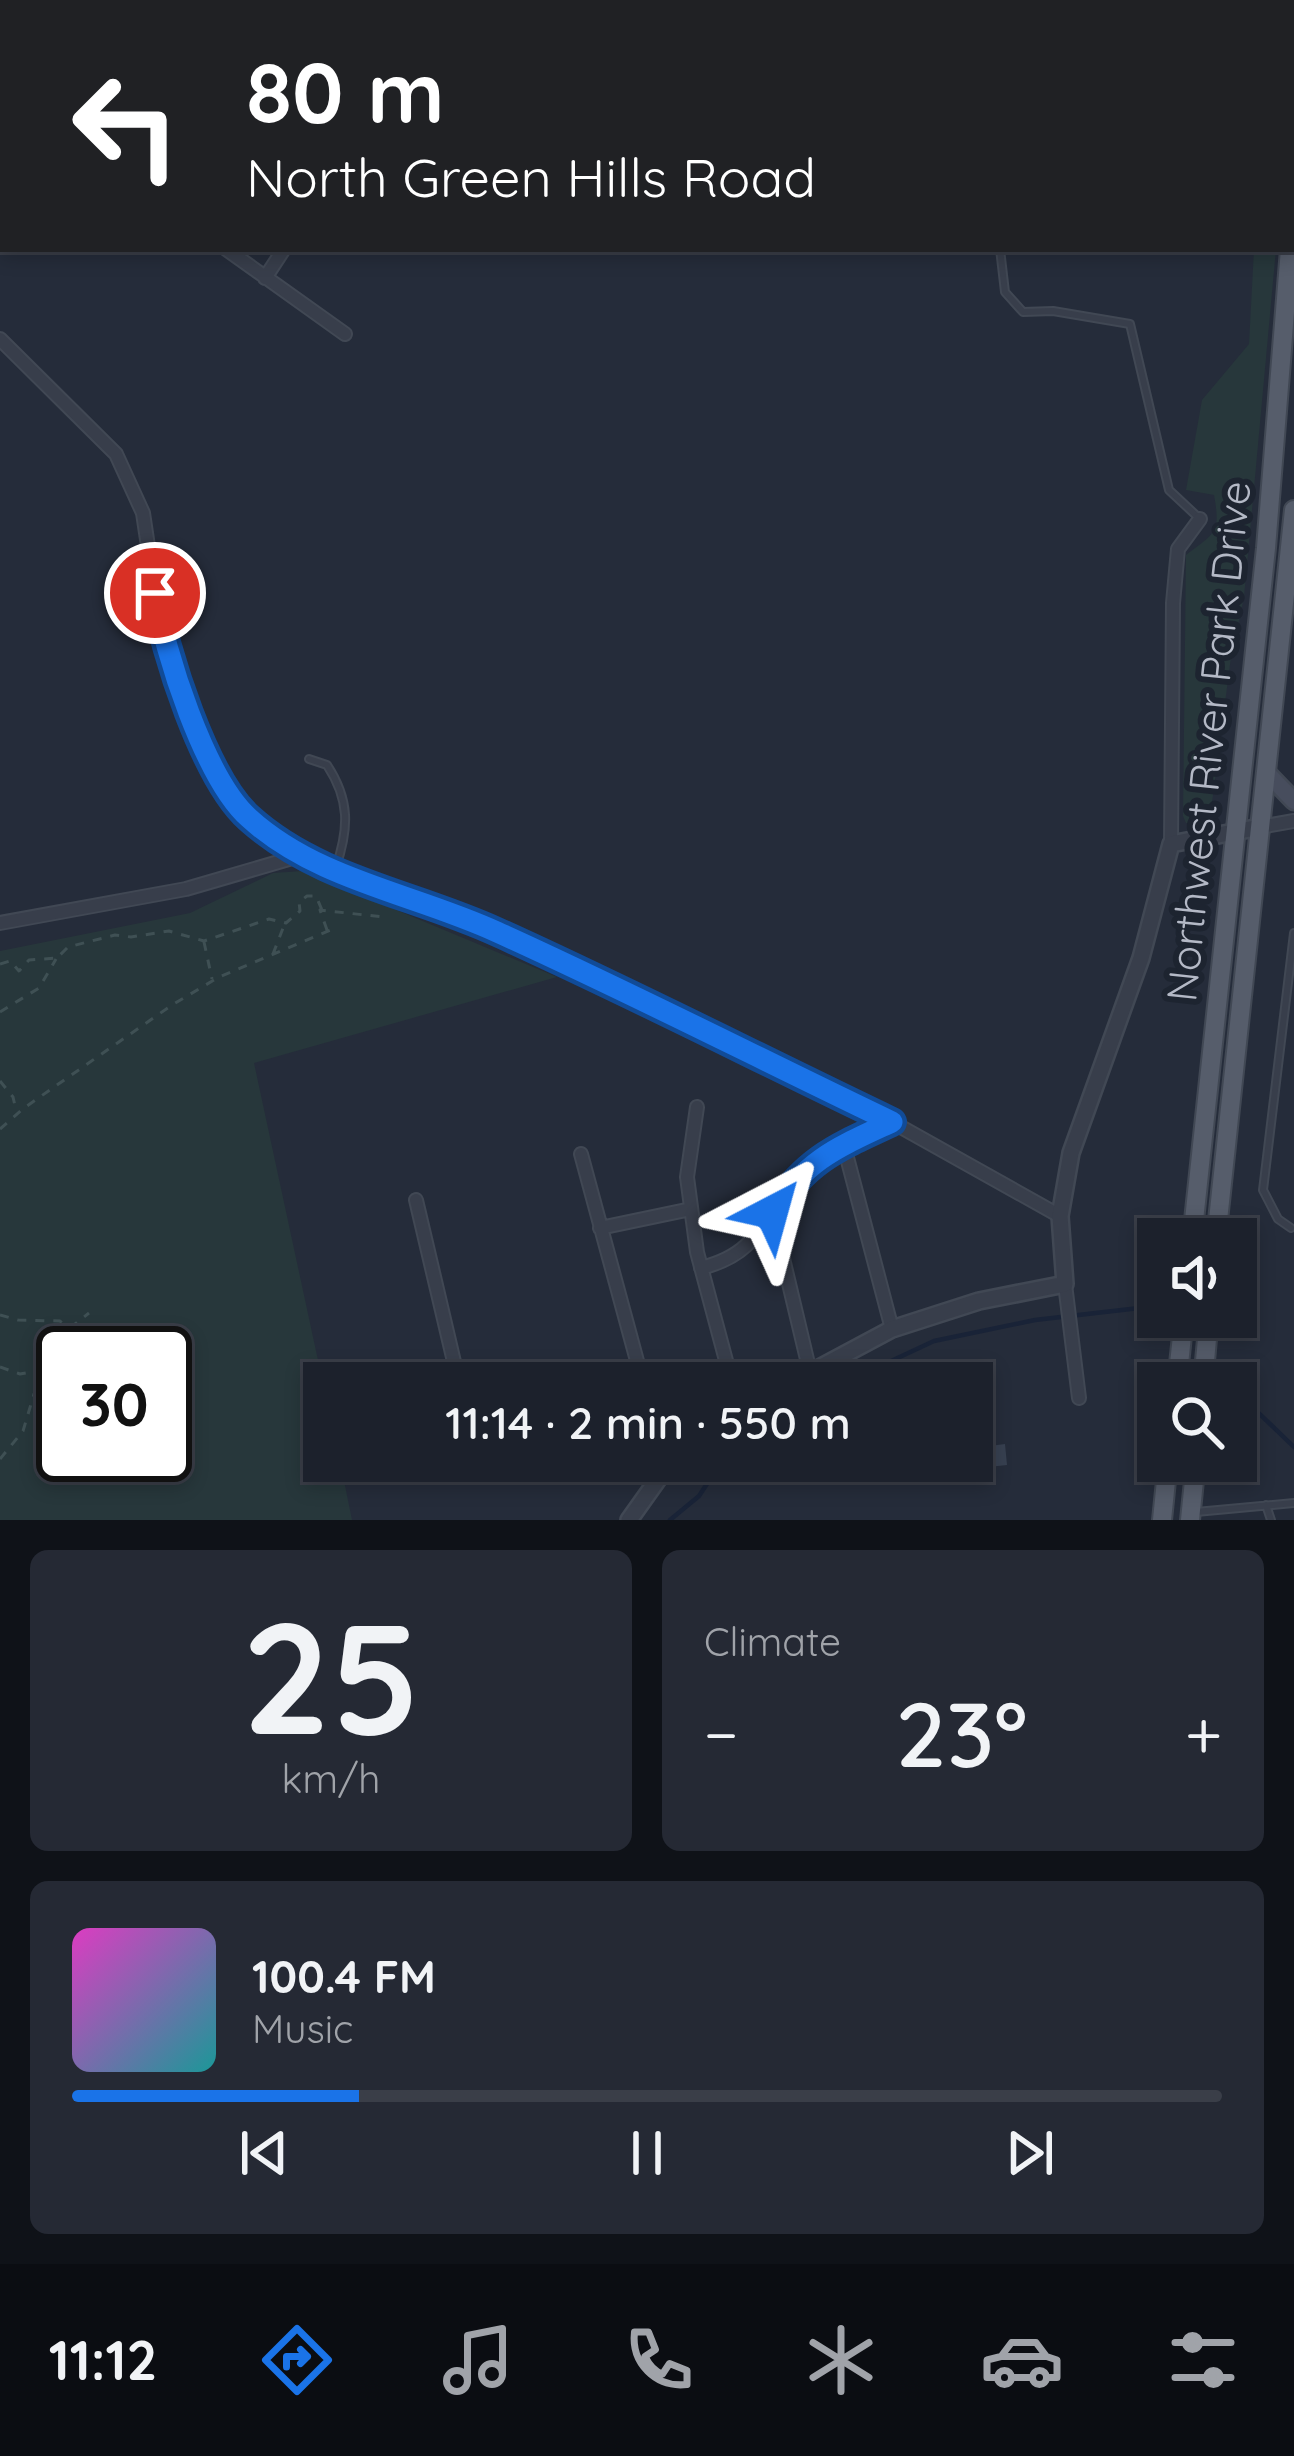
<!DOCTYPE html>
<meta charset="utf-8">
<style>
body{margin:0;font-family:Quicksand,sans-serif;background:#252934;color:#f1f3f6;height:100vh;display:flex;flex-direction:column;font-size:45px;white-space:nowrap}
*{box-sizing:border-box;margin:0}
p{font-size:39px;color:#a0a3a9}
.icon{flex:none;width:66px;height:66px;fill:none;stroke:currentColor;stroke-width:2;stroke-linecap:round;stroke-linejoin:round}
.map{position:relative;height:1520px;overflow:hidden}
.details{display:flex;flex-direction:column;gap:30px;padding:30px;background:#0f1218;flex:1}
.details>*{flex:none}
.hud{position:absolute;left:0px;top:0px;width:1296px;height:252px;box-shadow:0 6px 18px #0003,0 0 0 3px #3a3e48;background:#202124;color:#fff;overflow:hidden}
.fabs{position:absolute;left:1137px;top:1218px;display:grid;gap:24px}
.fabs a{display:grid;place-items:center;width:120px;height:120px;border-radius:0px;background:#1c212c;box-shadow:0 6px 18px #0003,0 0 0 3px #3a3e48;font-size:60px}
.speed{position:absolute;left:36px;top:1326px;display:flex;gap:24px;font-size:60px;font-weight:700;text-align:center}
.speed>*{display:grid;place-content:center;width:156px;height:156px;border-radius:50%;background:#1c212c;box-shadow:0 6px 18px #0003,0 0 0 3px #3a3e48;line-height:1}
.speed .limit{border:6px solid #111;border-radius:18px;background:#fff;color:#111}
.pin{position:absolute;display:grid;place-items:center;width:102px;height:102px;color:#fff;margin:-51px;border:6px solid #fff;border-radius:50%;box-shadow:0 3px 12px #0007}
.me{position:absolute;width:132px;margin:-66px;rotate:39deg;stroke-linejoin:round;filter:drop-shadow(0 0 9px #0008)}
.turn{display:flex;align-items:center;gap:42px;height:252px;padding:0 48px;font-size:54px}
.turn .icon{width:156px;height:156px;stroke-width:2.5}
.turn b{display:block;font-size:84px;line-height:102px}
.big{font-size:90px;font-weight:600;line-height:1.1}
.details .tile{flex:1;display:flex;flex-direction:column;justify-content:center;gap:18px;min-width:0;padding:0 42px;border-radius:18px;background:#252934}
.details .dial{align-items:center;gap:0}
.dial b{font-size:156px;line-height:1}
.song{display:flex;align-items:center;gap:36px}
.cover{width:144px;height:144px;border-radius:18px;background:linear-gradient(135deg,hsl(310 70% 55%),hsl(180 70% 35%))}
.played{height:12px;border-radius:6px;background:linear-gradient(90deg,#1a73e8 25%,#3a3e48 25%)}
.keys{display:flex;justify-content:space-around;direction:ltr}
.heat{display:flex;justify-content:space-between;align-items:center;font-size:66px;direction:ltr}
.details .tiles{flex:1;display:grid;gap:30px;grid-template-columns:1fr 1fr}
.tile:last-child{grid-column:span 2}
.trip{position:absolute;left:303px;top:1362px;width:690px;height:120px;border-radius:0px;background:#1c212c;box-shadow:0 6px 18px #0003,0 0 0 3px #3a3e48;font-weight:600;line-height:120px;text-align:center}
.dock{display:flex;height:192px;justify-content:space-around;align-items:center;background:#0b0d12;color:#a0a3a9}
.dock .icon{width:84px;height:84px}
.dock .selected{color:#1a73e8}
.dock b{font-size:54px;color:#f1f3f6}
.map>svg:first-child{display:block}
</style>
<div class="map">
<svg width="1294" height="1520" viewBox="0 0 1294 1520">
<rect width="100%" height="100%" fill="#252c3a"/>
<path fill="#27373b" fill-rule="evenodd" d="M 1254,249 L 1276,249 L 1244,597 L 1231,657 L 1210,818 L 1198,824 L 1186,823 L 1183,816 L 1186,555 C 1215,533 1221,533 1214,495 L 1186,490 L 1202,400 L 1249,344 Z
M 303,871 L 557,977 L 254,1063 L 324,1388 L 324,1461 L 340,1461 L 352,1520 L 0,1520 L 0,951 L 190,913 L 273,873 ZM 165,1353 L 165,1455 L 63,1455 L 63,1353 Z"/>
<g fill="none" stroke-linecap="round" stroke-linejoin="round">
<path stroke="#192337" stroke-width="4.5" d="M 844,1383 L 934,1341 L 1035,1320 L 1148,1307
M 1241,1396 L 1294,1447
M 670,1520 L 699,1496 L 722,1461"/>
</g>
<path fill="#374050" d="M 982,1443 L 982,1447 L 1005,1444 L 1007,1465 L 970,1469 L 972,1444 Z"/>
<g fill="none" stroke-linecap="round" stroke-linejoin="round">
<defs>
<path id="service" d="M 996,3 L 996,0
M 1000,249 L 1005,292 L 1023,312 L 1053,311 L 1130,324 L 1169,490 L 1200,519
M 309,759 L 327,765 C 350,800 349,828 336,867
M 1291,1228 L 1278,1219 L 1263,1190 L 1294,933
M 1266,1505 L 1271,1520
M 1196,1512 L 1294,1503"/>
<path id="minor" d="M 135,0 L 136,3
M 226,249 L 345,334
M 265,278 L 284,249
M 0,339 L 116,454 L 143,513 L 160,626 L 209,761 L 246,816 L 299,856 L 493,930 L 892,1122 L 1060,1216
M 1260,827 L 1294,821
M 1171,844 L 1173,603 L 1178,549 L 1200,519
M 0,923 L 186,889 L 299,856
M 697,1107 L 687,1177 L 697,1252 L 732,1383
M 844,1146 L 892,1329
M 581,1154 L 643,1383
M 416,1200 L 459,1383
M 772,1212 L 810,1372
M 600,1228 L 691,1209
M 701,1268 C 771,1250 757,1209 800,1173 C 827,1151 861,1137 892,1122
M 1065,1284 L 1079,1398
M 483,1461 C 527,1486 604,1458 655,1480"/>
<path id="tertiary" d="M 791,1383 L 892,1329 L 979,1301 L 1065,1284 L 1060,1216 L 1071,1153 L 1141,958 L 1171,844 L 1260,827
M 629,1520 L 671,1461"/>
<path id="secondary" d="M 1266,772 L 1294,801"/>
<path id="primary" d="M 1293,203 L 1294,185
M 1192,1239 L 1266,548 L 1290,249
M 1216,1239 L 1294,510
M 1177,1383 L 1184,1317
M 1203,1383 L 1209,1317
M 1162,1520 L 1168,1461
M 1190,1520 L 1196,1461"/>
</defs>
<use href="#service" stroke="#414854" stroke-width="10"/>
<use href="#minor" stroke="#414854" stroke-width="16"/>
<use href="#tertiary" stroke="#414854" stroke-width="20"/>
<use href="#secondary" stroke="#414854" stroke-width="21"/>
<use href="#primary" stroke="#414854" stroke-width="22"/>
<path stroke="#3f5054" stroke-width="3" stroke-dasharray="9 9" stroke-linecap="butt" d="M 327,930 L 320,910 L 383,917
M 204,942 L 212,979
M 273,954 L 285,923
M 0,964 L 10,961 L 19,971 L 29,960 L 57,958 L 68,947 L 115,935 L 131,937 L 169,931 L 204,941 L 269,919 L 286,923 L 300,911 L 299,902 L 307,896 L 316,896 L 322,910
M 0,1012 L 39,988 L 56,959
M 0,1081 L 13,1097 L 16,1110
M 0,1129 L 24,1108 L 172,1005 L 219,977 L 338,927
M 0,1315 L 18,1320 L 60,1321 L 68,1329 L 70,1344 L 64,1353
M 70,1328 L 89,1313
M 0,1367 L 20,1374 L 47,1369
M 0,1459 L 23,1431 L 34,1394 L 63,1355"/>
<use href="#service" stroke="#383e4b" stroke-width="6"/>
<use href="#minor" stroke="#383e4b" stroke-width="12"/>
<use href="#tertiary" stroke="#383e4b" stroke-width="15"/>
<use href="#secondary" stroke="#474d5d" stroke-width="16"/>
<use href="#primary" stroke="#565d6b" stroke-width="18"/>
</g>
<g fill="none" stroke-linecap="round" stroke-linejoin="round">
<defs>
<path id="route" d="M 155,593 C 164,651 205,779 249,818 C 317,880 415,894 497,932 C 630,992 760,1059 892,1122 C 836,1148 807,1159 772,1212"/>
</defs>
<use href="#route" stroke="#114b97" stroke-width="30"/>
<use href="#route" stroke="#1a73e8" stroke-width="21"/>
</g>
<g text-anchor="middle" dominant-baseline="central" stroke-width="12" stroke-linejoin="round" paint-order="stroke">
<g font-size="42" fill="#b4b9c6" stroke="#1d2430">
<text transform="translate(1208 741) rotate(-84)">Northwest River Park Drive</text>
</g>
</g>
</svg>
<div class="fabs">
<a><svg class="icon" aria-label="sound" viewBox="0 0 24 24"><path d="M4 9h4l5-4v14l-5-4H4zM17 9q2 3 0 6"/></svg></a>
<a><svg class="icon" aria-label="search" viewBox="0 0 24 24"><circle cx="10" cy="10" r="6"/><path d="M15 15l6 6"/></svg></a>
</div>
<div class="speed"><div class="limit">30</div></div>
<div class="pin" style="left:155px;top:593px;background:#d93025"><svg class="icon" aria-label="arrive" viewBox="0 0 24 24"><path d="M6 21V4h12l-3 4 3 4H6"/></svg></div>
<svg class="me" style="left:772px;top:1212px" viewBox="-20 -20 40 40"><path d="M0-17L14 15 0 8-14 15z" fill="#1a73e8" stroke="#fff" stroke-width="4"/></svg>
<div class="trip">11:14 · 2 min · 550 m</div>
<div class="hud">
<div class="turn"><svg class="icon" aria-label="left" viewBox="0 0 24 24"><path d="M17 20v-9H6M10 6l-5 5 5 5"/></svg><div><b>80 m</b>North Green Hills Road</div></div>
</div>
</div>
<section class="details">
<div class="tiles">
<div class="tile dial"><b>25</b><p>km/h</p></div>
<div class="tile"><p>Climate</p>
<div class="heat"><a>−</a><b class="big">23°</b><a>+</a></div>
</div>
<div class="tile">
<div class="song"><i class="cover"></i><div><b>100.4 FM</b><p>Music</p></div></div>
<div class="played"></div>
<div class="keys"><svg class="icon" aria-label="previous" viewBox="0 0 24 24"><path d="M18 5L8 12l10 7zM5 5v14"/></svg><svg class="icon" aria-label="pause" viewBox="0 0 24 24"><path d="M8 5v14M16 5v14"/></svg><svg class="icon" aria-label="next" viewBox="0 0 24 24"><path d="M6 5l10 7-10 7zM19 5v14"/></svg></div>
</div>
</div>
</section>
<nav class="dock">
<b>11:12</b>
<svg class="icon selected" aria-label="directions" viewBox="0 0 24 24"><path d="M12 3l9 9-9 9-9-9zM9 14v-3h6M13 9l2 2-2 2"/></svg>
<svg class="icon" aria-label="music" viewBox="0 0 24 24"><path d="M9 18V5l10-2v13"/><circle cx="6" cy="18" r="3"/><circle cx="16" cy="16" r="3"/></svg>
<svg class="icon" aria-label="phone" viewBox="0 0 24 24"><path d="M5 4h4l2 5-3 2q2 4 5 5l2-3 5 2v4C11 20 4 13 5 4z"/></svg>
<svg class="icon" aria-label="climate" viewBox="0 0 24 24"><path d="M12 3v18M4 7l16 10M4 17L20 7"/></svg>
<svg class="icon" aria-label="car" viewBox="0 0 24 24"><path d="M5 17H2v-5l4-1 3-4h7l3 4 3 1v5h-3M9 17h6M6 11h13"/><circle cx="7" cy="17" r="2"/><circle cx="17" cy="17" r="2"/></svg>
<svg class="icon" aria-label="filters" viewBox="0 0 24 24"><path d="M4 7h16M4 17h16"/><circle cx="9" cy="7" r="2"/><circle cx="15" cy="17" r="2"/></svg>
</nav>
